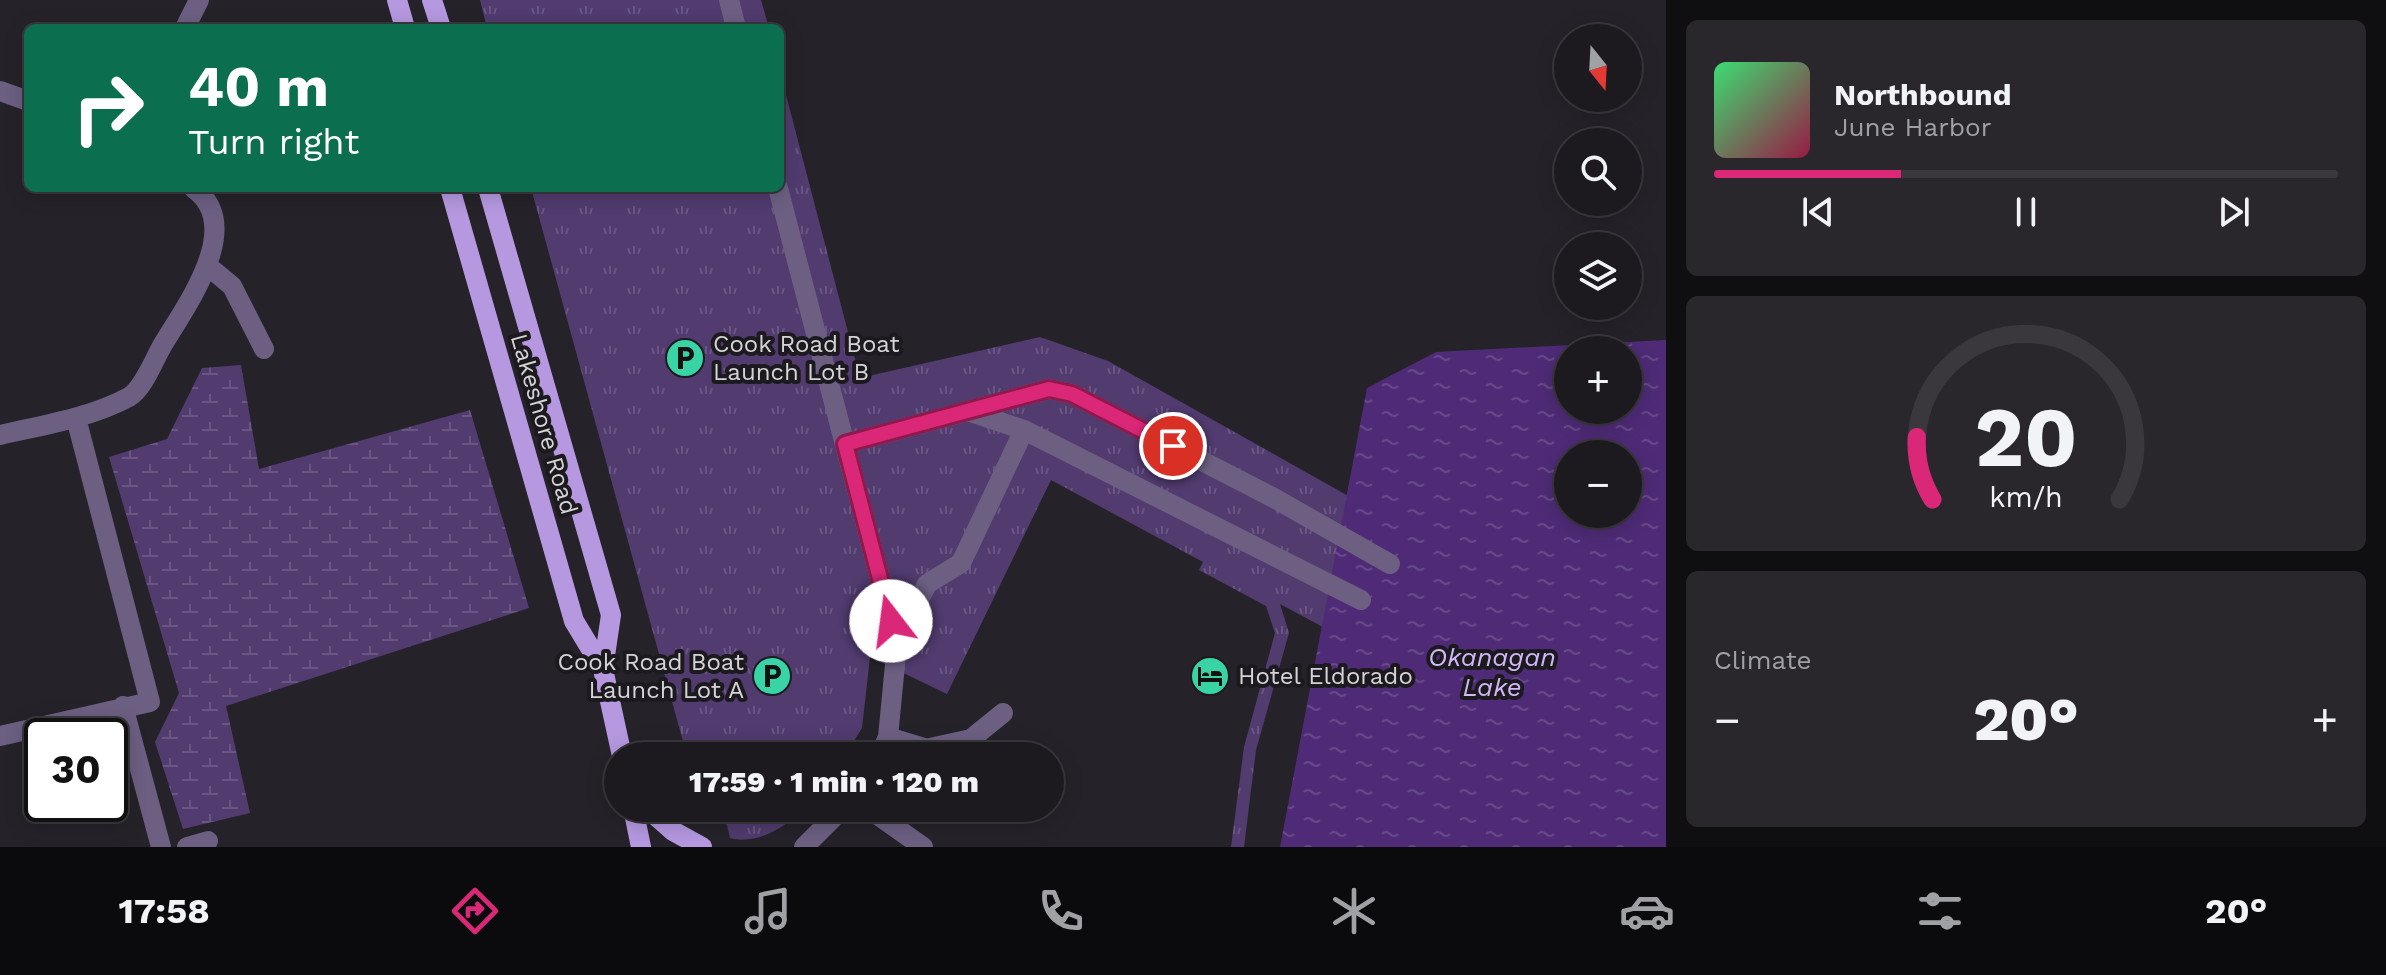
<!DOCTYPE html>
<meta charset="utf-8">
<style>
body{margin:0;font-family:"Work Sans",sans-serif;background:#29272c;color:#f1f3f6;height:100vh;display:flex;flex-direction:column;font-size:30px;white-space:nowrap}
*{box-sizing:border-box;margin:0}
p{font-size:26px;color:#a0a1a4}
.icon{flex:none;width:44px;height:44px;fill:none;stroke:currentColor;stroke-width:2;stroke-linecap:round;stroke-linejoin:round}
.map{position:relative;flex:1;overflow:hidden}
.details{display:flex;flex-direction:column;gap:20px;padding:20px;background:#0f0e11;width:720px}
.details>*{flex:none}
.guide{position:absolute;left:24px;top:24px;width:760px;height:168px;border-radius:12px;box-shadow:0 4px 20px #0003,0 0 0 2px #3a383d;background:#0b6e4f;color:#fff;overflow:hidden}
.needle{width:52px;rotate:162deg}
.controls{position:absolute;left:1554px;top:24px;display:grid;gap:16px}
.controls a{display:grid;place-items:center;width:88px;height:88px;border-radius:50%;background:#1c1a1f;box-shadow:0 4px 20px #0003,0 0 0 2px #3a383d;font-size:40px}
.speed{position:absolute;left:24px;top:718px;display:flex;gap:16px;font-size:40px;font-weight:700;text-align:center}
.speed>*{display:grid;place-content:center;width:104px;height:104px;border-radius:50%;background:#1c1a1f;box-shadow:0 4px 20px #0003,0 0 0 2px #3a383d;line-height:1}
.speed .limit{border:4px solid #111;border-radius:12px;background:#fff;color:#111}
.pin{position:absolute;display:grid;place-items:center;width:68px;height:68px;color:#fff;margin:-34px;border:4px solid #fff;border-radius:50%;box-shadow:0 2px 8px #0007}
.me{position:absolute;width:88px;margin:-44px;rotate:345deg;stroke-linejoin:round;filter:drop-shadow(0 0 6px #0008)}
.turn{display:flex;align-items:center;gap:28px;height:168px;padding:0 32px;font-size:36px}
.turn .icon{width:104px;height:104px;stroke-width:2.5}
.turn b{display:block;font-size:56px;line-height:68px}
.big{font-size:60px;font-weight:800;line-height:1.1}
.details .card{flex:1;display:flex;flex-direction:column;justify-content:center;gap:12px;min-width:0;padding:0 28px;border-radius:12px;background:#29272c}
.details .dial{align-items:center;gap:0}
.dial svg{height:208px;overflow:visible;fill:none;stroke:#3a383d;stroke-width:7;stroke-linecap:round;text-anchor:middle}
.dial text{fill:#f1f3f6;stroke:none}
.song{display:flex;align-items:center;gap:24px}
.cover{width:96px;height:96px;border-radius:12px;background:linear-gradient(135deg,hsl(140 70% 55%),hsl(340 70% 35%))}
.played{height:8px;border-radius:4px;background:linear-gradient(90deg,#db2777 30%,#3a383d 30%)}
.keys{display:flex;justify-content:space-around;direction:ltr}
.heat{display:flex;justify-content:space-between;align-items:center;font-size:44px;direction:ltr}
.trip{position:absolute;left:604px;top:742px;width:460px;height:80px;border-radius:40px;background:#1c1a1f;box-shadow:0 4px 20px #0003,0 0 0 2px #3a383d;font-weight:800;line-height:80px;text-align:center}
.tab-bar{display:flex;height:128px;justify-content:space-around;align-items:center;background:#0b0a0c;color:#a0a1a4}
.tab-bar .icon{width:56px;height:56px}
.tab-bar .active{color:#db2777}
.tab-bar b{font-size:36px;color:#f1f3f6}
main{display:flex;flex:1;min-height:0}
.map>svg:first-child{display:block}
</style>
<main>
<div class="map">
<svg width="1666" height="847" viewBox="0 0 1666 847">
<defs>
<pattern id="grass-tufts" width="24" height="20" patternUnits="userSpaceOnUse" patternTransform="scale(2)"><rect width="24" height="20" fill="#513b6f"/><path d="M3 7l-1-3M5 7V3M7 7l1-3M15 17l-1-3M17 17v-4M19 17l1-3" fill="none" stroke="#695683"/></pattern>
<pattern id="wetland-marsh" width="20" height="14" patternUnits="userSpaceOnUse" patternTransform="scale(2)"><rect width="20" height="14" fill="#513b6f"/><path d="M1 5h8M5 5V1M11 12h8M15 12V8" fill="none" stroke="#695683"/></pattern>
<pattern id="water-ripples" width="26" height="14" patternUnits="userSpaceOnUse" patternTransform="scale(2)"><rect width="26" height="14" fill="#4f2b77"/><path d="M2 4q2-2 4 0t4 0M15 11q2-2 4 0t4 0" fill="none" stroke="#67498a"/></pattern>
</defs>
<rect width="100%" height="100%" fill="#252329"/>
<path fill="url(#grass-tufts)" d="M 480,0 L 761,0 L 769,28 L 487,28 Z
M 780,72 L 860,378 L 1040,337 L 1108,361 L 1546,607 L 1504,724 L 1280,604 L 1289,633 L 1256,750 L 1244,847 L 1231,847 L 1244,747 L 1275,633 L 1266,606 L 1199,570 L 1203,562 L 1051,480 L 947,694 L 870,657 L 862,728 L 845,756 L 687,756 L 531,188 L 780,188 Z
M 706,808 L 805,808 C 785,827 758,845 730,838 L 727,825 Z"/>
<path fill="url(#wetland-marsh)" d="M 241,365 L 259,469 L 470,410 L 529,608 L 226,706 L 250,813 L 183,829 L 155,742 L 179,693 L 109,457 L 167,439 L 202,368 Z"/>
<path fill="url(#water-ripples)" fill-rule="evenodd" d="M 1666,340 L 1666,847 L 1280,847 L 1367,388 L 1436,352 ZM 1568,350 L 1628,350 L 1628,410 L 1568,410 ZM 1568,454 L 1628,454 L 1628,514 L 1568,514 Z"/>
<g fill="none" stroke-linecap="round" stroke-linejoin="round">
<path stroke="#6c5f82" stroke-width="20" d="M 729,0 L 736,28
M 185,28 L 199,0
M 0,91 L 28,101
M 778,188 L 897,644 L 888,737 L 880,756
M 209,267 L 232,286 L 264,349
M 968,411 L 1049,389 L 1072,394 L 1274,498 L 1390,564
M 0,435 C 43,425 90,418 129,397 C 143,389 154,360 162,346 C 185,307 247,225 193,188
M 845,444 L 968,411 L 1024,430 L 1361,600
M 897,644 L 927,584 L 961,563 L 1024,430
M 123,706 L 161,847
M 0,736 L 150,702 L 76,418
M 888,737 L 941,753
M 930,748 L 971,739 L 1003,713
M 868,808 L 923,847
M 187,847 L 208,841
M 804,847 L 843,808"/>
<path stroke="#b598e0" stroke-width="20" d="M 397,0 L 405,28
M 432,0 L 441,28
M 450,188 L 574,621 L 603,669 L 622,756
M 488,188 L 611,615 L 603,669
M 633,808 L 641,847
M 647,808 L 673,831 L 702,847"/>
</g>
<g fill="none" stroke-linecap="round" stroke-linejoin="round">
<defs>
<path id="route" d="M 891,621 L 845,444 L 1049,389 L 1072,394 L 1173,446"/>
</defs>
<use href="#route" stroke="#8e194d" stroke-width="20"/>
<use href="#route" stroke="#db2777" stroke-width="14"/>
</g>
<defs>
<symbol id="parking-disc" viewBox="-11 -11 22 22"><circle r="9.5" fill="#39d4a5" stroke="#1c1a1f"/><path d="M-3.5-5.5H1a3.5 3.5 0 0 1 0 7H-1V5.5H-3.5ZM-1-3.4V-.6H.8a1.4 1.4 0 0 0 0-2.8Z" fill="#111"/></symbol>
<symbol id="hotel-disc" viewBox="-11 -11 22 22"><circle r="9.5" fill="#39d4a5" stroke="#1c1a1f"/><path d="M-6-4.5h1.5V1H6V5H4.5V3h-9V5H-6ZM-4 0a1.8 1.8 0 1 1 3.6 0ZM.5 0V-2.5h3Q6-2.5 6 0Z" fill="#111"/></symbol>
</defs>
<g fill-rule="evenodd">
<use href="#parking-disc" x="663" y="336" width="44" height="44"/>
<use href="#parking-disc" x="750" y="654" width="44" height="44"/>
<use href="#hotel-disc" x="1188" y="654" width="44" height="44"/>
</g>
<g text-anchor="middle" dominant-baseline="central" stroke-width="8" stroke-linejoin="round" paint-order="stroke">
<g font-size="24" fill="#d4d3d6" stroke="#1c1a1f" text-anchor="start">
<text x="713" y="344">Cook Road Boat<tspan x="713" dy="28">Launch Lot B</tspan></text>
<text x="744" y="662" text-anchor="end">Cook Road Boat<tspan x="744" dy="28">Launch Lot A</tspan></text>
<text x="1238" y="676">Hotel Eldorado</text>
</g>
<g font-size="24" fill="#d4d3d6" stroke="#1c1a1f">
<text transform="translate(544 424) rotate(74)">Lakeshore Road</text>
</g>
<g font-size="26" font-style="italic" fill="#d0b7f7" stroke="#1c1a1f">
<text x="1492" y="657">Okanagan<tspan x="1492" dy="30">Lake</tspan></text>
</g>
</g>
</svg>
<div class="controls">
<a><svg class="needle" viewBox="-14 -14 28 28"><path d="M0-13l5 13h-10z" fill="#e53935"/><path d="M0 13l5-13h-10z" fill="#a0a1a4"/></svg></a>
<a><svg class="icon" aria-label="search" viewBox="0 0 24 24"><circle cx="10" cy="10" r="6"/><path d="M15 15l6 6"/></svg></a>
<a><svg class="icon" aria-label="layers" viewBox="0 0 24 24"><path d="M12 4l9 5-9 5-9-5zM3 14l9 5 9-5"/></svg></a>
<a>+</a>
<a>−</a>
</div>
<div class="speed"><div class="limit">30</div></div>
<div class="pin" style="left:1173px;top:446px;background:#d93025"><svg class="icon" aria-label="arrive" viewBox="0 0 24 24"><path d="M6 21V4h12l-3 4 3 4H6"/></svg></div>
<svg class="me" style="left:891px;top:621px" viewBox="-20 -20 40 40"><circle r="19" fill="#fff"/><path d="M0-13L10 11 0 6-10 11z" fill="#db2777"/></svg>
<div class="trip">17:59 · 1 min · 120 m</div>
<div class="guide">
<div class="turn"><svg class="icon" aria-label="right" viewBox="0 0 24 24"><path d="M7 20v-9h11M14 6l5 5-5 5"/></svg><div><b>40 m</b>Turn right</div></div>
</div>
</div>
<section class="details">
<div class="card">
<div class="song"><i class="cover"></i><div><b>Northbound</b><p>June Harbor</p></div></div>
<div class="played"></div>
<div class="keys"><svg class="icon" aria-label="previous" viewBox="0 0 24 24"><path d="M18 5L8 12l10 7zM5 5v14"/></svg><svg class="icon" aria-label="pause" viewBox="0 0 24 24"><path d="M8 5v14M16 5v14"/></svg><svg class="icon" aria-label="next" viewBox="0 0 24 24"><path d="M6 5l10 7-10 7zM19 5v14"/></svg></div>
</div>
<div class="card dial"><svg viewBox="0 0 100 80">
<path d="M14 69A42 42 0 1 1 86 69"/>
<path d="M14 69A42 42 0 0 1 8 45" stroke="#db2777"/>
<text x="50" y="56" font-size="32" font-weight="700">20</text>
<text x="50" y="72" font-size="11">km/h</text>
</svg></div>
<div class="card"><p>Climate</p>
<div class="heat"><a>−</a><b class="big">20°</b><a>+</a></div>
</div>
</section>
</main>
<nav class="tab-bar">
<b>17:58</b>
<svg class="icon active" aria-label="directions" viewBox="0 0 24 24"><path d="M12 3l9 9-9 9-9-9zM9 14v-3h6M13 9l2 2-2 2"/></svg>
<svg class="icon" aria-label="music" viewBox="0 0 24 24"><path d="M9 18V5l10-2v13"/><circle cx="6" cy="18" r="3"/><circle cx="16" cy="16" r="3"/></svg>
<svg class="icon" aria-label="phone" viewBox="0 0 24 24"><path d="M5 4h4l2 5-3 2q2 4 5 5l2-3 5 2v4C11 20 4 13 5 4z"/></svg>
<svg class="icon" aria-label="climate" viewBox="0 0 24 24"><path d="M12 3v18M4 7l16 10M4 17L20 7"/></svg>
<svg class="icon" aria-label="car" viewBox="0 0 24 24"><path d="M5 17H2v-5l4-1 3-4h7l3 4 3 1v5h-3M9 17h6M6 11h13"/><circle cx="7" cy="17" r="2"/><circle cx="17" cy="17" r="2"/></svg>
<svg class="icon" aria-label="filters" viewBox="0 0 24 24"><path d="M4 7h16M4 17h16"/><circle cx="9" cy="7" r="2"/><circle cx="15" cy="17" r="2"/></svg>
<b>20°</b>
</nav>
